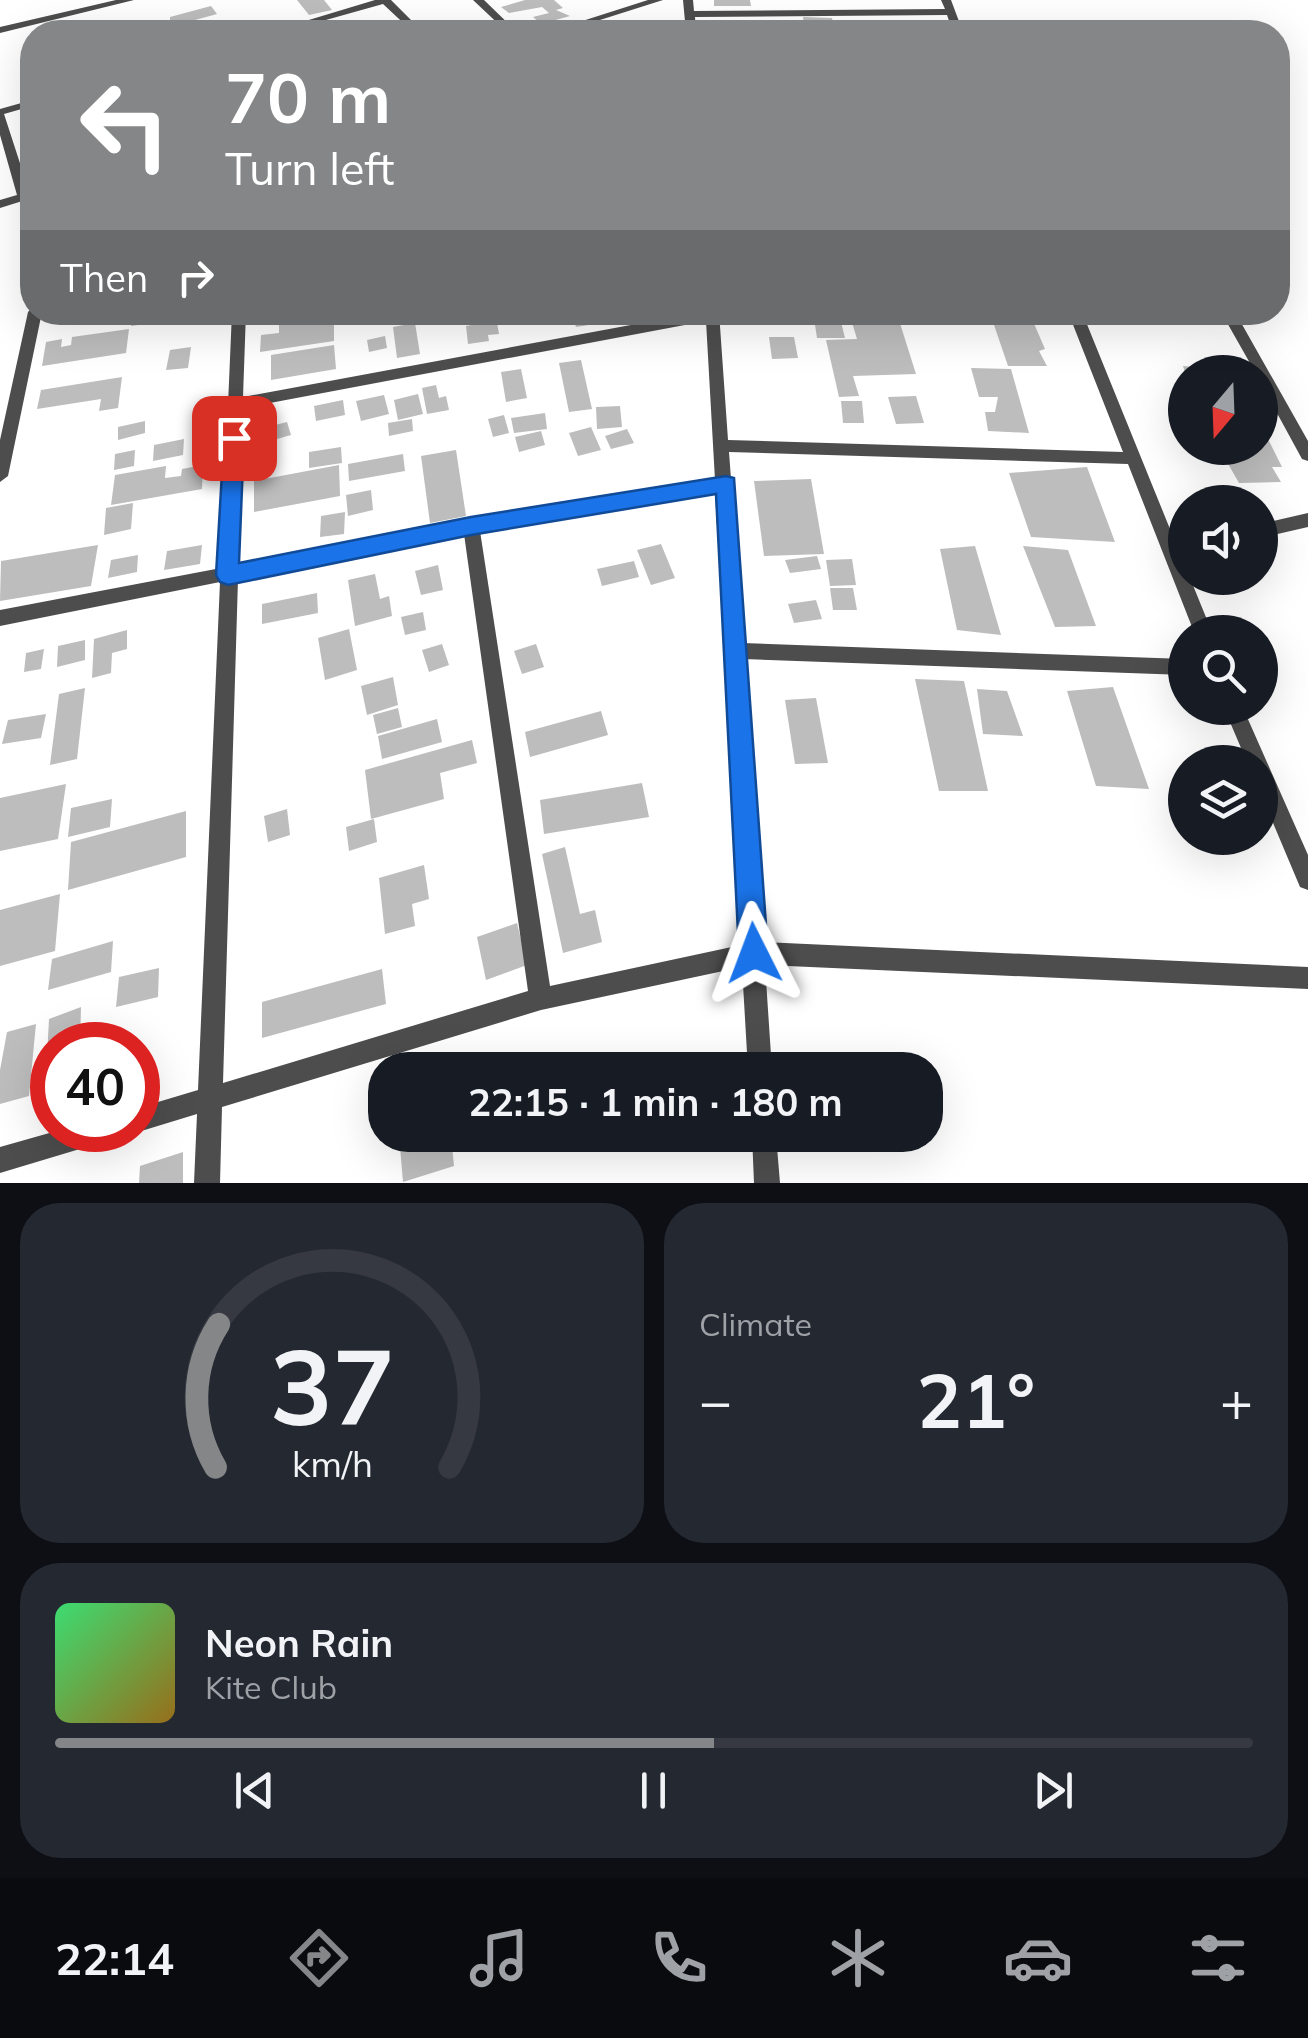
<!DOCTYPE html>
<meta charset="utf-8">
<style>
body{margin:0;font-family:Mulish,sans-serif;background:#242831;color:#f1f3f6;height:100vh;display:flex;flex-direction:column;font-size:38px;white-space:nowrap}
*{box-sizing:border-box;margin:0}
p{font-size:32px;color:#9ea1a6}
.icon{flex:none;width:55px;height:55px;fill:none;stroke:currentColor;stroke-width:2;stroke-linecap:round;stroke-linejoin:round}
.map{position:relative;height:1183px;overflow:hidden}
.details{display:flex;flex-direction:column;gap:20px;padding:20px;background:#0d0f14;flex:1}
.details>*{flex:none}
.banner{position:absolute;left:20px;top:20px;width:1270px;height:305px;border-radius:40px;box-shadow:0 10px 40px #0002;background:#858687;color:#fff;overflow:hidden}
.needle{width:65px;rotate:199deg}
.buttons{position:absolute;left:1168px;top:355px;display:grid;gap:20px}
.buttons a{display:grid;place-items:center;width:110px;height:110px;border-radius:50%;background:#171b24;box-shadow:0 10px 40px #0002;font-size:50px}
.speed{position:absolute;left:30px;top:1022px;display:flex;gap:20px;font-size:50px;font-weight:700;text-align:center}
.speed>*{display:grid;place-content:center;width:130px;height:130px;border-radius:50%;background:#171b24;box-shadow:0 10px 40px #0002;line-height:1}
.speed .limit{border:15px solid #d22;background:#fff;color:#111}
.pin{position:absolute;display:grid;place-items:center;width:85px;height:85px;color:#fff;margin:-42px;border-radius:20px;box-shadow:0 5px 15px #0006}
.me{position:absolute;width:110px;margin:-55px;rotate:357deg;stroke-linejoin:round;filter:drop-shadow(0 0 8px #0008)}
.turn{display:flex;align-items:center;gap:35px;height:210px;padding:0 40px;font-size:45px}
.turn .icon{width:130px;height:130px;stroke-width:2.5}
.turn b{display:block;font-size:70px;line-height:85px}
.then{display:flex;align-items:center;height:95px;padding:0 40px;background:#0003;gap:20px;font-size:38px}
.big{font-size:75px;font-weight:700;line-height:1.1}
.details .tile{flex:1;display:flex;flex-direction:column;justify-content:center;gap:15px;min-width:0;padding:0 35px;border-radius:40px;background:#242831}
.details .dial{align-items:center;gap:0}
.dial svg{height:260px;overflow:visible;fill:none;stroke:#363941;stroke-width:7;stroke-linecap:round;text-anchor:middle}
.dial text{fill:#f1f3f6;stroke:none}
.song{display:flex;align-items:center;gap:30px}
.cover{width:120px;height:120px;border-radius:15px;background:linear-gradient(135deg,hsl(140 70% 55%),hsl(40 70% 35%))}
.played{height:10px;border-radius:5px;background:linear-gradient(90deg,#858687 55%,#363941 55%)}
.keys{display:flex;justify-content:space-around;direction:ltr}
.heat{display:flex;justify-content:space-between;align-items:center;font-size:55px;direction:ltr}
.details .tiles{flex:1;display:grid;gap:20px;grid-template-columns:1fr 1fr}
.tile:last-child{grid-column:span 2}
.trip{position:absolute;left:368px;top:1052px;width:575px;height:100px;border-radius:40px;background:#171b24;box-shadow:0 10px 40px #0002;font-weight:700;line-height:100px;text-align:center}
.tab-bar{display:flex;height:160px;justify-content:space-around;align-items:center;background:#090b0e;color:#9ea1a6}
.tab-bar .icon{width:70px;height:70px}
.tab-bar .on{color:#858687}
.tab-bar b{font-size:45px;color:#f1f3f6}
.map>svg:first-child{display:block}
</style>
<div class="map">
<svg width="1308" height="1183" viewBox="0 0 1308 1183">
<rect width="100%" height="100%" fill="#fff"/>
<path fill="#bdbdbd" d="M 297,0 L 324,0 L 332,10 L 309,15 Z
M 525,0 L 554,0 L 563,8 L 556,10 L 570,16 L 541,24 L 533,17 L 549,13 L 542,7 L 509,13 L 501,7 Z
M 714,0 L 750,0 L 751,6 L 714,6 Z
M 211,6 L 217,14 L 177,25 L 182,32 L 167,32 L 161,23 L 170,21 L 170,17 Z
M 803,17 L 832,18 L 835,32 L 805,32 Z
M 133,312 L 208,312 L 209,315 L 131,326 Z
M 482,312 L 495,312 L 499,334 L 488,335 L 489,341 L 468,344 L 466,326 L 483,323 Z
M 571,312 L 597,312 L 601,323 L 576,327 Z
M 1014,312 L 1029,312 L 1045,349 L 1039,351 L 1047,366 L 1008,366 L 993,322 L 1007,321 Z
M 334,317 L 334,341 L 260,352 L 261,335 L 279,333 L 279,325 Z
M 898,317 L 916,374 L 853,376 L 859,396 L 839,397 L 826,340 L 857,339 L 851,319 Z
M 814,318 L 840,318 L 845,338 L 817,338 Z
M 415,323 L 420,354 L 397,358 L 393,327 Z
M 129,329 L 126,353 L 42,366 L 46,342 L 62,339 L 61,347 L 71,345 L 72,337 Z
M 385,336 L 387,348 L 369,352 L 367,340 Z
M 769,337 L 794,337 L 798,358 L 772,359 Z
M 334,345 L 336,369 L 271,380 L 271,355 Z
M 191,347 L 188,368 L 166,370 L 170,350 Z
M 581,360 L 592,409 L 569,412 L 559,363 Z
M 1197,362 L 1228,363 L 1233,372 L 1185,372 L 1183,366 L 1203,368 Z
M 971,368 L 1011,369 L 1029,433 L 988,431 L 985,412 L 995,412 L 998,397 L 979,397 Z
M 521,369 L 527,398 L 506,402 L 501,372 Z
M 122,377 L 118,408 L 99,411 L 101,399 L 37,409 L 41,390 Z
M 436,385 L 439,398 L 446,396 L 449,410 L 427,414 L 422,388 Z
M 418,394 L 423,414 L 398,420 L 394,400 Z
M 384,395 L 389,414 L 361,421 L 356,401 Z
M 916,396 L 924,423 L 896,424 L 888,397 Z
M 343,400 L 345,415 L 316,421 L 314,406 Z
M 841,401 L 862,401 L 864,423 L 843,423 Z
M 620,406 L 622,427 L 597,429 L 596,407 Z
M 545,413 L 547,429 L 514,433 L 511,418 Z
M 504,415 L 509,433 L 493,437 L 488,419 Z
M 412,419 L 413,431 L 389,436 L 388,423 Z
M 145,421 L 145,433 L 118,440 L 118,427 Z
M 287,422 L 291,435 L 270,441 L 267,427 Z
M 591,427 L 601,450 L 578,456 L 569,433 Z
M 627,429 L 634,443 L 611,449 L 605,436 Z
M 541,431 L 545,445 L 519,452 L 515,437 Z
M 1265,433 L 1282,467 L 1272,467 L 1281,482 L 1239,483 L 1219,448 L 1260,448 L 1260,434 Z
M 184,439 L 183,455 L 153,461 L 154,445 Z
M 341,447 L 342,463 L 309,468 L 309,452 Z
M 135,450 L 134,466 L 114,470 L 115,454 Z
M 456,450 L 466,516 L 430,523 L 421,456 Z
M 403,454 L 405,471 L 349,481 L 348,464 Z
M 203,465 L 202,489 L 111,505 L 115,475 L 166,466 L 165,478 L 181,476 L 182,469 Z
M 339,465 L 340,496 L 254,512 L 254,481 Z
M 1087,467 L 1115,542 L 1031,537 L 1009,473 Z
M 811,479 L 824,554 L 764,556 L 754,481 Z
M 371,490 L 373,510 L 348,516 L 346,495 Z
M 133,503 L 131,529 L 104,535 L 106,508 Z
M 345,512 L 344,534 L 320,537 L 321,516 Z
M 661,544 L 675,578 L 651,585 L 637,550 Z
M 98,545 L 91,586 L 0,601 L 1,561 Z
M 202,545 L 200,564 L 164,570 L 167,551 Z
M 975,546 L 1001,635 L 957,630 L 940,549 Z
M 1023,546 L 1068,550 L 1096,626 L 1055,627 Z
M 138,555 L 137,572 L 108,578 L 111,560 Z
M 817,556 L 821,569 L 790,573 L 785,560 Z
M 852,559 L 856,585 L 830,586 L 826,560 Z
M 634,561 L 639,577 L 602,586 L 597,569 Z
M 438,565 L 443,590 L 421,595 L 415,571 Z
M 375,574 L 380,599 L 389,596 L 392,616 L 355,626 L 348,580 Z
M 830,588 L 853,588 L 857,610 L 833,610 Z
M 317,593 L 318,613 L 262,624 L 262,604 Z
M 816,600 L 822,619 L 794,623 L 788,604 Z
M 423,612 L 426,630 L 405,635 L 401,617 Z
M 349,629 L 357,670 L 325,680 L 318,638 Z
M 127,630 L 127,649 L 112,653 L 111,673 L 92,678 L 94,639 Z
M 85,640 L 85,660 L 57,667 L 58,646 Z
M 442,644 L 449,665 L 429,672 L 422,650 Z
M 536,644 L 544,667 L 522,674 L 514,651 Z
M 44,649 L 41,669 L 24,672 L 26,653 Z
M 393,677 L 398,705 L 367,715 L 361,686 Z
M 915,679 L 964,681 L 988,791 L 939,791 Z
M 1113,687 L 1149,789 L 1096,786 L 1067,691 Z
M 85,688 L 77,759 L 50,765 L 59,694 Z
M 977,689 L 1007,691 L 1023,736 L 983,734 Z
M 816,698 L 828,763 L 795,764 L 785,700 Z
M 398,708 L 402,727 L 377,734 L 373,715 Z
M 601,711 L 608,735 L 530,757 L 525,732 Z
M 46,714 L 41,738 L 2,744 L 8,720 Z
M 437,719 L 442,742 L 382,759 L 378,736 Z
M 472,740 L 477,763 L 440,773 L 444,799 L 371,819 L 365,770 Z
M 642,783 L 649,817 L 544,834 L 540,800 Z
M 66,784 L 58,839 L 0,851 L 0,798 Z
M 112,799 L 110,827 L 68,837 L 71,808 Z
M 287,809 L 290,835 L 268,842 L 264,816 Z
M 186,811 L 186,857 L 68,890 L 71,842 Z
M 374,819 L 377,842 L 349,851 L 346,827 Z
M 565,847 L 580,914 L 595,910 L 602,942 L 563,953 L 542,854 Z
M 424,865 L 429,899 L 412,904 L 415,926 L 385,934 L 379,878 Z
M 60,894 L 55,951 L 0,966 L 0,910 Z
M 517,923 L 527,965 L 486,980 L 477,937 Z
M 113,941 L 111,972 L 48,990 L 52,959 Z
M 159,968 L 158,997 L 116,1007 L 119,977 Z
M 382,969 L 386,1004 L 262,1038 L 262,1002 Z
M 81,1007 L 80,1045 L 52,1045 L 52,1091 L 45,1094 L 49,1019 Z
M 36,1024 L 29,1096 L 0,1104 L 0,1070 L 7,1032 Z
M 399,1135 L 451,1135 L 454,1166 L 403,1182 Z
M 183,1152 L 183,1183 L 139,1183 L 140,1166 Z"/>
<g fill="none" stroke-linecap="round" stroke-linejoin="round">
<path fill="#4d4d4d" fill-rule="evenodd" d="M 116,0 L 134,0 L 0,33 L 0,27 Z
M 375,0 L 391,0 L 423,32 L 413,32 L 383,4 L 283,32 L 269,32 Z
M 473,0 L 484,0 L 517,32 L 507,32 Z
M 648,0 L 663,0 L 562,32 L 548,32 Z
M 683,0 L 693,0 L 694,11 L 945,9 L 941,0 L 951,0 L 963,32 L 953,32 L 947,15 L 695,17 L 696,32 L 686,32 Z
M 32,100 L 32,106 L 4,114 L 29,191 L 32,190 L 32,198 L 0,208 L 0,200 L 17,195 L 0,135 L 0,109 Z
M 32,308 L 32,312 L 42,312 L 8,476 L 0,482 L 0,440 L 28,312 Z
M 232,312 L 246,312 L 243,397 L 701,312 L 719,312 L 728,440 L 1123,452 L 1068,312 L 1082,312 L 1185,566 L 1185,578 L 1190,578 L 1212,632 L 1194,632 L 1128,464 L 729,452 L 731,479 L 734,484 L 731,489 L 742,643 L 1185,659 L 1185,675 L 743,659 L 763,942 L 1308,967 L 1308,989 L 765,965 L 772,1070 L 748,1070 L 742,967 L 541,1010 L 222,1107 L 220,1183 L 194,1183 L 197,1114 L 138,1132 L 133,1130 L 138,1130 L 138,1108 L 198,1090 L 220,582 L 0,626 L 0,610 L 221,568 ZM 706,321 L 715,480 L 471,519 L 238,564 L 243,408 ZM 715,492 L 741,945 L 550,986 L 480,531 ZM 464,534 L 528,991 L 223,1083 L 238,579 Z
M 1221,312 L 1235,312 L 1308,441 L 1308,461 L 1302,459 L 1260,382 L 1260,372 L 1255,372 Z
M 1308,513 L 1308,527 L 1260,538 L 1260,524 Z
M 1224,708 L 1243,708 L 1308,855 L 1308,890 L 1300,887 L 1260,792 L 1260,762 L 1247,762 Z
M 60,1130 L 115,1130 L 112,1139 L 103,1142 L 0,1173 L 0,1147 Z
M 752,1135 L 776,1135 L 780,1183 L 754,1183 Z"/>
</g>
<path fill="#1a73e8" stroke="#114b97" stroke-width="2.5" d="M 234,431 L 244,438 L 239,563 L 471,517 L 726,476 L 734,478 L 768,953 L 764,963 L 754,967 L 743,963 L 739,953 L 716,494 L 471,535 L 228,585 L 220,582 L 216,575 L 224,438 Z"/>
</svg>
<div class="buttons">
<a><svg class="needle" viewBox="-14 -14 28 28"><path d="M0-13l5 13h-10z" fill="#e53935"/><path d="M0 13l5-13h-10z" fill="#9ea1a6"/></svg></a>
<a><svg class="icon" aria-label="sound" viewBox="0 0 24 24"><path d="M4 9h4l5-4v14l-5-4H4zM17 9q2 3 0 6"/></svg></a>
<a><svg class="icon" aria-label="search" viewBox="0 0 24 24"><circle cx="10" cy="10" r="6"/><path d="M15 15l6 6"/></svg></a>
<a><svg class="icon" aria-label="layers" viewBox="0 0 24 24"><path d="M12 4l9 5-9 5-9-5zM3 14l9 5 9-5"/></svg></a>
</div>
<div class="speed"><div class="limit">40</div></div>
<div class="pin" style="left:234px;top:438px;background:#d93025"><svg class="icon" aria-label="arrive" viewBox="0 0 24 24"><path d="M6 21V4h12l-3 4 3 4H6"/></svg></div>
<svg class="me" style="left:754px;top:953px" viewBox="-20 -20 40 40"><path d="M0-17L14 15 0 8-14 15z" fill="#1a73e8" stroke="#fff" stroke-width="4"/></svg>
<div class="trip">22:15 · 1 min · 180 m</div>
<div class="banner">
<div class="turn"><svg class="icon" aria-label="left" viewBox="0 0 24 24"><path d="M17 20v-9H6M10 6l-5 5 5 5"/></svg><div><b>70 m</b>Turn left</div></div>
<div class="then">Then<svg class="icon" aria-label="right" viewBox="0 0 24 24"><path d="M7 20v-9h11M14 6l5 5-5 5"/></svg></div>
</div>
</div>
<section class="details">
<div class="tiles">
<div class="tile dial"><svg viewBox="0 0 100 80">
<path d="M14 69A42 42 0 1 1 86 69"/>
<path d="M14 69A42 42 0 0 1 15 25" stroke="#858687"/>
<text x="50" y="56" font-size="32" font-weight="700">37</text>
<text x="50" y="72" font-size="11">km/h</text>
</svg></div>
<div class="tile"><p>Climate</p>
<div class="heat"><a>−</a><b class="big">21°</b><a>+</a></div>
</div>
<div class="tile">
<div class="song"><i class="cover"></i><div><b>Neon Rain</b><p>Kite Club</p></div></div>
<div class="played"></div>
<div class="keys"><svg class="icon" aria-label="previous" viewBox="0 0 24 24"><path d="M18 5L8 12l10 7zM5 5v14"/></svg><svg class="icon" aria-label="pause" viewBox="0 0 24 24"><path d="M8 5v14M16 5v14"/></svg><svg class="icon" aria-label="next" viewBox="0 0 24 24"><path d="M6 5l10 7-10 7zM19 5v14"/></svg></div>
</div>
</div>
</section>
<nav class="tab-bar">
<b>22:14</b>
<svg class="icon on" aria-label="directions" viewBox="0 0 24 24"><path d="M12 3l9 9-9 9-9-9zM9 14v-3h6M13 9l2 2-2 2"/></svg>
<svg class="icon" aria-label="music" viewBox="0 0 24 24"><path d="M9 18V5l10-2v13"/><circle cx="6" cy="18" r="3"/><circle cx="16" cy="16" r="3"/></svg>
<svg class="icon" aria-label="phone" viewBox="0 0 24 24"><path d="M5 4h4l2 5-3 2q2 4 5 5l2-3 5 2v4C11 20 4 13 5 4z"/></svg>
<svg class="icon" aria-label="climate" viewBox="0 0 24 24"><path d="M12 3v18M4 7l16 10M4 17L20 7"/></svg>
<svg class="icon" aria-label="car" viewBox="0 0 24 24"><path d="M5 17H2v-5l4-1 3-4h7l3 4 3 1v5h-3M9 17h6M6 11h13"/><circle cx="7" cy="17" r="2"/><circle cx="17" cy="17" r="2"/></svg>
<svg class="icon" aria-label="filters" viewBox="0 0 24 24"><path d="M4 7h16M4 17h16"/><circle cx="9" cy="7" r="2"/><circle cx="15" cy="17" r="2"/></svg>
</nav>
